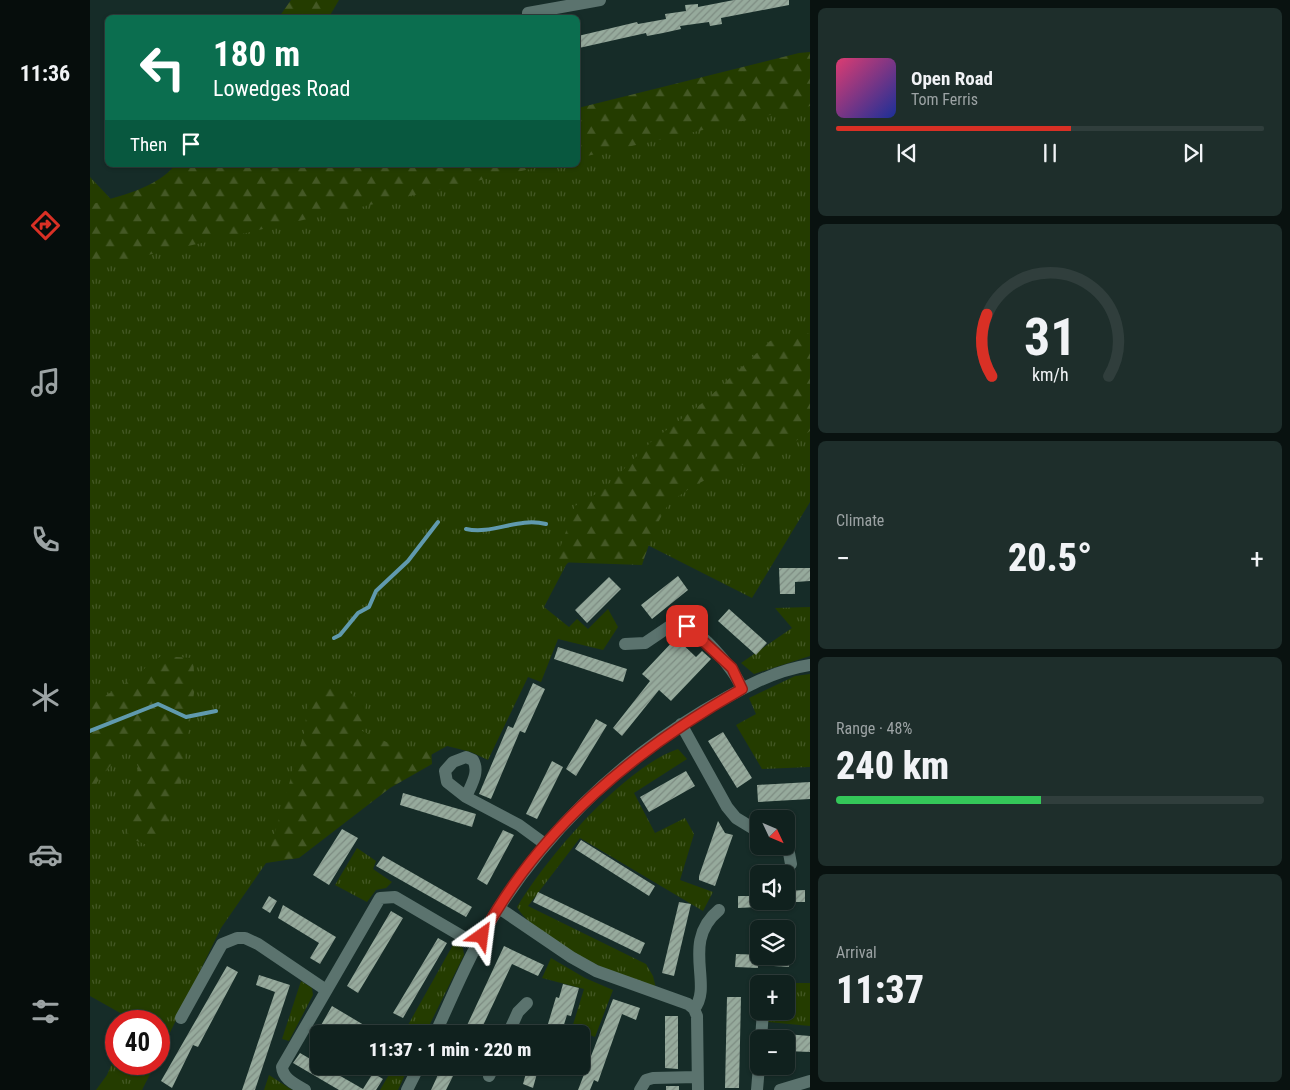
<!DOCTYPE html>
<meta charset="utf-8">
<style>
body{margin:0;font-family:"Roboto Condensed",sans-serif;background:#1e2e2b;color:#f1f3f6;height:100vh;display:flex;flex-direction:column;font-size:19px;white-space:nowrap}
*{box-sizing:border-box;margin:0}
p{font-size:16px;color:#9ca3a4}
.icon{flex:none;width:28px;height:28px;fill:none;stroke:currentColor;stroke-width:2;stroke-linecap:round;stroke-linejoin:round}
.map{position:relative;flex:1;overflow:hidden}
.details{display:flex;flex-direction:column;gap:8px;padding:8px;background:#091210;width:480px}
.details>*{flex:none}
.top-card{position:absolute;left:15px;top:15px;width:475px;height:152px;border-radius:8px;box-shadow:0 1px 4px #0004,0 0 0 1px #303e3c;background:#0b6e4f;color:#fff;overflow:hidden}
.needle{width:32px;rotate:134deg}
.tools{position:absolute;left:660px;top:810px;display:grid;gap:10px}
.tools a{display:grid;place-items:center;width:45px;height:45px;border-radius:8px;background:#10211e;box-shadow:0 1px 4px #0004,0 0 0 1px #303e3c;font-size:25px}
.speed{position:absolute;left:15px;top:1010px;display:flex;gap:10px;font-size:25px;font-weight:700;text-align:center}
.speed>*{display:grid;place-content:center;width:65px;height:65px;border-radius:50%;background:#10211e;box-shadow:0 1px 4px #0004,0 0 0 1px #303e3c;line-height:1}
.speed .limit{border:8px solid #d22;background:#fff;color:#111}
.pin{position:absolute;display:grid;place-items:center;width:42px;height:42px;color:#fff;margin:-21px;border-radius:10px;box-shadow:0 2px 8px #0006}
.me{position:absolute;width:55px;margin:-28px;rotate:31deg;stroke-linejoin:round;filter:drop-shadow(0 0 4px #0008)}
.turn{display:flex;align-items:center;gap:18px;height:105px;padding:0 25px;font-size:22px}
.turn .icon{width:65px;height:65px;stroke-width:2.5}
.turn b{display:block;font-size:35px;line-height:42px}
.then{display:flex;align-items:center;height:48px;padding:0 25px;background:#0003;gap:10px;font-size:19px}
.big{font-size:38px;font-weight:800;line-height:1.1}
.details .card{flex:1;display:flex;flex-direction:column;justify-content:center;gap:8px;min-width:0;padding:0 18px;border-radius:8px;background:#1e2e2b}
.details .dial{align-items:center;gap:0}
.dial svg{height:130px;overflow:visible;fill:none;stroke:#303e3c;stroke-width:7;stroke-linecap:round;text-anchor:middle}
.dial text{fill:#f1f3f6;stroke:none}
.song{display:flex;align-items:center;gap:15px}
.cover{width:60px;height:60px;border-radius:8px;background:linear-gradient(135deg,hsl(340 70% 55%),hsl(230 70% 35%))}
.played{height:5px;border-radius:2px;background:linear-gradient(90deg,#d93025 55%,#303e3c 55%)}
.keys{display:flex;justify-content:space-around;direction:ltr}
.heat{display:flex;justify-content:space-between;align-items:center;font-size:28px;direction:ltr}
.charge{height:8px;border-radius:4px;background:linear-gradient(90deg,#34c759 48%,#303e3c 0)}
.trip{position:absolute;left:220px;top:1025px;width:280px;height:50px;border-radius:8px;background:#10211e;box-shadow:0 1px 4px #0004,0 0 0 1px #303e3c;font-weight:800;line-height:50px;text-align:center}
main{display:flex;flex:1;min-height:0}
.tab-bar{display:flex;flex-direction:column;width:90px;justify-content:space-around;align-items:center;background:#060d0c;color:#9ca3a4}
.tab-bar .icon{width:35px;height:35px}
.tab-bar .active{color:#d93025}
.tab-bar b{font-size:22px;color:#f1f3f6}
.map>svg:first-child{display:block}
</style>
<main>
<nav class="tab-bar">
<b>11:36</b>
<svg class="icon active" aria-label="directions" viewBox="0 0 24 24"><path d="M12 3l9 9-9 9-9-9zM9 14v-3h6M13 9l2 2-2 2"/></svg>
<svg class="icon" aria-label="music" viewBox="0 0 24 24"><path d="M9 18V5l10-2v13"/><circle cx="6" cy="18" r="3"/><circle cx="16" cy="16" r="3"/></svg>
<svg class="icon" aria-label="phone" viewBox="0 0 24 24"><path d="M5 4h4l2 5-3 2q2 4 5 5l2-3 5 2v4C11 20 4 13 5 4z"/></svg>
<svg class="icon" aria-label="climate" viewBox="0 0 24 24"><path d="M12 3v18M4 7l16 10M4 17L20 7"/></svg>
<svg class="icon" aria-label="car" viewBox="0 0 24 24"><path d="M5 17H2v-5l4-1 3-4h7l3 4 3 1v5h-3M9 17h6M6 11h13"/><circle cx="7" cy="17" r="2"/><circle cx="17" cy="17" r="2"/></svg>
<svg class="icon" aria-label="filters" viewBox="0 0 24 24"><path d="M4 7h16M4 17h16"/><circle cx="9" cy="7" r="2"/><circle cx="15" cy="17" r="2"/></svg>
</nav>
<div class="map">
<svg width="720" height="1090" viewBox="0 0 720 1090">
<defs>
<pattern id="grass-tufts" width="24" height="20" patternUnits="userSpaceOnUse" patternTransform="scale(1.25)"><rect width="24" height="20" fill="#243c00"/><path d="M3 7l-1-3M5 7V3M7 7l1-3M15 17l-1-3M17 17v-4M19 17l1-3" fill="none" stroke="#445825"/></pattern>
<pattern id="forest-firs" width="22" height="20" patternUnits="userSpaceOnUse" patternTransform="scale(1.25)"><rect width="22" height="20" fill="#243c00"/><path d="M5 1l3.5 6h-7zM16 11l3.5 6h-7z" fill="#445825"/></pattern>
<pattern id="building-hatch" width="6" height="6" patternUnits="userSpaceOnUse" patternTransform="scale(1.25)"><rect width="6" height="6" fill="#96aa9c"/><path d="M-1 1l2-2M0 6l6-6M5 7l2-2" fill="none" stroke="#7d8c82"/></pattern>
</defs>
<rect width="100%" height="100%" fill="#162c28"/>
<path fill="url(#grass-tufts)" d="M 720,91 L 720,502 L 662,598 L 514,523 L 476,565 L 454,607 L 479,627 L 487,619 L 498,629 L 518,609 L 528,627 L 513,650 L 468,639 L 451,682 L 438,677 L 398,760 L 381,752 L 357,746 L 303,776 L 176,863 L 131,928 L 69,1055 L 69,1021 L 40,1021 L 41,1019 L 0,996 L 0,177 L 34,213 L 311,165 L 488,165 L 488,134 Z
M 720,607 L 720,656 L 664,674 L 651,663 L 702,628 L 685,608 Z
M 720,674 L 720,767 L 672,769 L 646,725 L 666,714 L 659,698 L 705,676 Z
M 588,749 L 597,759 L 544,793 L 565,833 L 595,818 L 604,834 L 590,880 L 623,892 L 613,911 L 490,838 L 438,906 L 556,964 L 563,976 L 566,988 C 536,983 440,934 427,907 C 456,858 534,767 588,749 Z
M 267,848 L 286,861 L 283,869 L 302,882 L 296,888 L 286,890 L 277,902 L 245,885 Z
M 364,943 L 373,948 L 374,955 L 335,1034 L 313,1034 Z
M 461,958 L 495,978 L 523,990 L 505,1037 L 482,1028 L 494,989 L 452,978 Z
M 211,981 L 222,988 L 223,995 L 199,1041 L 192,1039 Z
M 688,983 L 720,983 L 720,1026 L 678,1022 L 682,1011 L 696,1011 L 696,984 Z
M 26,1054 L 26,1064 L 65,1064 L 52,1090 L 6,1090 L 17,1075 Z
M 304,1066 L 319,1066 L 308,1090 L 290,1090 Z
M 179,1075 L 202,1090 L 174,1090 Z"/>
<path fill="url(#forest-firs)" d="M 201,0 L 249,0 L 239,17 L 189,17 Z
M 720,52 L 720,106 L 488,158 L 488,108 L 709,53 Z
M 85,165 L 458,165 L 0,268 L 0,205 C 28,196 66,189 85,165 Z
M 706,332 L 720,334 L 720,431 C 683,461 631,466 593,493 C 588,497 581,500 578,505 C 566,523 559,544 552,565 L 465,562 L 485,506 L 513,490 L 562,441 L 615,401 L 680,341 Z
M 71,656 L 103,658 L 105,686 L 90,791 L 67,849 L 37,837 L 48,767 L 42,753 L 33,750 L 0,791 L 0,704 L 29,688 Z
M 248,684 L 276,704 L 270,730 L 312,749 L 341,746 L 342,764 L 300,788 L 209,858 L 176,863 L 214,733 L 219,695 Z"/>
<g fill="none" stroke-linecap="round" stroke-linejoin="round">
<path stroke="#609aae" stroke-width="4" d="M 376,529 C 403,535 427,517 456,524
M 244,638 L 250,635 L 268,613 L 279,607 L 286,591 L 318,561 L 348,522
M 0,731 L 68,704 L 96,717 L 126,711"/>
</g>
<path fill="url(#building-hatch)" d="M 644,0 L 699,0 L 699,5 L 631,18 L 632,24 L 620,26 L 619,22 L 590,26 L 591,29 L 573,33 L 557,36 L 556,33 L 489,48 L 488,36 L 547,22 L 548,24 L 576,19 L 575,14 L 596,11 L 595,5 L 608,4 L 608,7 Z
M 689,568 L 720,568 L 720,581 L 705,582 L 705,594 L 690,594 Z
M 588,576 L 598,590 L 562,619 L 551,605 Z
M 519,577 L 531,589 L 497,623 L 485,610 Z
M 639,609 L 677,643 L 666,655 L 628,621 Z
M 586,638 L 606,657 L 612,651 L 621,659 L 581,701 L 569,690 L 532,736 L 523,728 L 560,681 L 552,674 Z
M 468,647 L 537,669 L 533,682 L 464,659 Z
M 443,683 L 455,689 L 435,733 L 430,731 L 401,799 L 389,794 L 418,726 L 423,728 Z
M 506,719 L 517,725 L 486,776 L 476,769 Z
M 633,732 L 662,778 L 647,788 L 618,741 Z
M 462,761 L 473,767 L 447,819 L 436,814 Z
M 596,771 L 605,786 L 559,812 L 550,797 Z
M 720,782 L 720,799 L 668,802 L 667,785 Z
M 313,793 L 386,814 L 382,827 L 310,805 Z
M 628,821 L 635,833 L 643,835 L 625,886 L 609,880 L 609,876 Z
M 252,829 L 268,838 L 239,885 L 223,875 Z
M 413,830 L 424,835 L 397,885 L 387,879 Z
M 491,840 L 565,886 L 559,896 L 485,849 Z
M 293,856 L 382,907 L 376,917 L 286,866 Z
M 715,890 L 715,902 L 696,902 L 696,891 Z
M 448,892 L 555,943 L 550,954 L 443,902 Z
M 179,896 L 187,901 L 180,913 L 172,908 Z
M 648,896 L 669,896 L 669,907 L 648,908 Z
M 589,902 L 601,904 L 584,976 L 572,973 Z
M 193,905 L 246,937 L 230,964 L 220,958 L 229,943 L 188,918 Z
M 301,911 L 313,918 L 268,993 L 257,986 Z
M 348,938 L 357,943 L 313,1018 L 303,1013 Z
M 414,946 L 454,965 L 448,976 L 422,964 L 389,1034 L 373,1034 Z
M 646,954 L 700,956 L 699,967 L 668,965 L 668,968 L 645,967 Z
M 137,966 L 148,972 L 108,1047 L 103,1045 L 82,1088 L 71,1081 Z
M 169,975 L 200,985 L 165,1090 L 152,1090 L 185,992 L 166,985 Z
M 473,984 L 489,988 L 481,1016 L 477,1015 L 471,1034 L 455,1034 L 466,997 L 469,998 Z
M 637,997 L 651,997 L 649,1088 L 635,1088 Z
M 523,999 L 550,1008 L 546,1020 L 532,1014 L 508,1082 L 504,1080 L 500,1090 L 488,1090 Z
M 242,1006 L 289,1034 L 259,1034 L 244,1025 L 239,1034 L 226,1034 Z
M 575,1016 L 588,1016 L 588,1069 L 575,1068 Z
M 696,1034 L 720,1036 L 720,1052 L 696,1051 Z
M 210,1053 L 229,1064 L 229,1066 L 233,1066 L 273,1089 L 283,1073 L 293,1079 L 286,1090 L 249,1090 L 203,1063 Z
M 352,1066 L 368,1066 L 356,1090 L 341,1090 Z
M 438,1066 L 449,1066 L 443,1088 L 433,1084 Z
M 576,1086 L 589,1086 L 589,1090 L 576,1090 Z"/>
<g fill="none" stroke-linecap="round" stroke-linejoin="round">
<path stroke="#5b736e" stroke-width="12" d="M 438,13 L 510,0
M 535,644 L 555,643 L 583,624 C 605,621 645,669 652,689
M 591,724 L 637,807 L 646,818 L 669,832
M 376,797 C 381,785 390,772 383,760 L 376,757 L 363,762 L 355,771 L 357,782 L 376,797 L 429,825 L 455,844
M 693,846 L 699,853 L 701,864
M 409,908 L 481,957 L 506,971 L 598,1004 L 604,1009 L 607,1016 L 608,1090
M 604,1009 C 624,985 590,942 629,910
M 91,1018 L 132,944 L 147,938 L 155,938 L 168,944 L 236,990
M 345,1034 C 362,998 377,959 398,925 C 451,837 525,764 613,711 C 647,691 681,671 720,665
M 418,1034 L 428,1012 L 437,1003
M 671,1039 L 673,1011
M 399,1076 L 404,1066
M 215,1090 C 205,1084 193,1079 192,1067 L 290,898 L 305,897 L 387,945
M 317,1090 L 329,1066
M 550,1090 L 556,1080 L 563,1078 L 607,1077
M 667,1090 L 669,1066
M 690,1090 L 720,1081"/>
</g>
<g fill="none" stroke-linecap="round" stroke-linejoin="round">
<defs>
<path id="route" d="M 392,936 C 450,827 546,749 652,689 L 642,668 L 597,626"/>
</defs>
<use href="#route" stroke="#8d1f18" stroke-width="12"/>
<use href="#route" stroke="#d93025" stroke-width="9"/>
</g>
</svg>
<div class="tools">
<a><svg class="needle" viewBox="-14 -14 28 28"><path d="M0-13l5 13h-10z" fill="#e53935"/><path d="M0 13l5-13h-10z" fill="#9ca3a4"/></svg></a>
<a><svg class="icon" aria-label="sound" viewBox="0 0 24 24"><path d="M4 9h4l5-4v14l-5-4H4zM17 9q2 3 0 6"/></svg></a>
<a><svg class="icon" aria-label="layers" viewBox="0 0 24 24"><path d="M12 4l9 5-9 5-9-5zM3 14l9 5 9-5"/></svg></a>
<a>+</a>
<a>−</a>
</div>
<div class="speed"><div class="limit">40</div></div>
<div class="pin" style="left:597px;top:626px;background:#d93025"><svg class="icon" aria-label="arrive" viewBox="0 0 24 24"><path d="M6 21V4h12l-3 4 3 4H6"/></svg></div>
<svg class="me" style="left:392px;top:936px" viewBox="-20 -20 40 40"><path d="M0-17L14 15 0 8-14 15z" fill="#d93025" stroke="#fff" stroke-width="4"/></svg>
<div class="trip">11:37 · 1 min · 220 m</div>
<div class="top-card">
<div class="turn"><svg class="icon" aria-label="left" viewBox="0 0 24 24"><path d="M17 20v-9H6M10 6l-5 5 5 5"/></svg><div><b>180 m</b>Lowedges Road</div></div>
<div class="then">Then<svg class="icon" aria-label="arrive" viewBox="0 0 24 24"><path d="M6 21V4h12l-3 4 3 4H6"/></svg></div>
</div>
</div>
<section class="details">
<div class="card">
<div class="song"><i class="cover"></i><div><b>Open Road</b><p>Tom Ferris</p></div></div>
<div class="played"></div>
<div class="keys"><svg class="icon" aria-label="previous" viewBox="0 0 24 24"><path d="M18 5L8 12l10 7zM5 5v14"/></svg><svg class="icon" aria-label="pause" viewBox="0 0 24 24"><path d="M8 5v14M16 5v14"/></svg><svg class="icon" aria-label="next" viewBox="0 0 24 24"><path d="M6 5l10 7-10 7zM19 5v14"/></svg></div>
</div>
<div class="card dial"><svg viewBox="0 0 100 80">
<path d="M14 69A42 42 0 1 1 86 69"/>
<path d="M14 69A42 42 0 0 1 11 31" stroke="#d93025"/>
<text x="50" y="56" font-size="32" font-weight="700">31</text>
<text x="50" y="72" font-size="11">km/h</text>
</svg></div>
<div class="card"><p>Climate</p>
<div class="heat"><a>−</a><b class="big">20.5°</b><a>+</a></div>
</div>
<div class="card"><p>Range · 48%</p><b class="big">240 km</b><div class="charge"></div></div>
<div class="card"><p>Arrival</p><b class="big">11:37</b></div>
</section>
</main>
